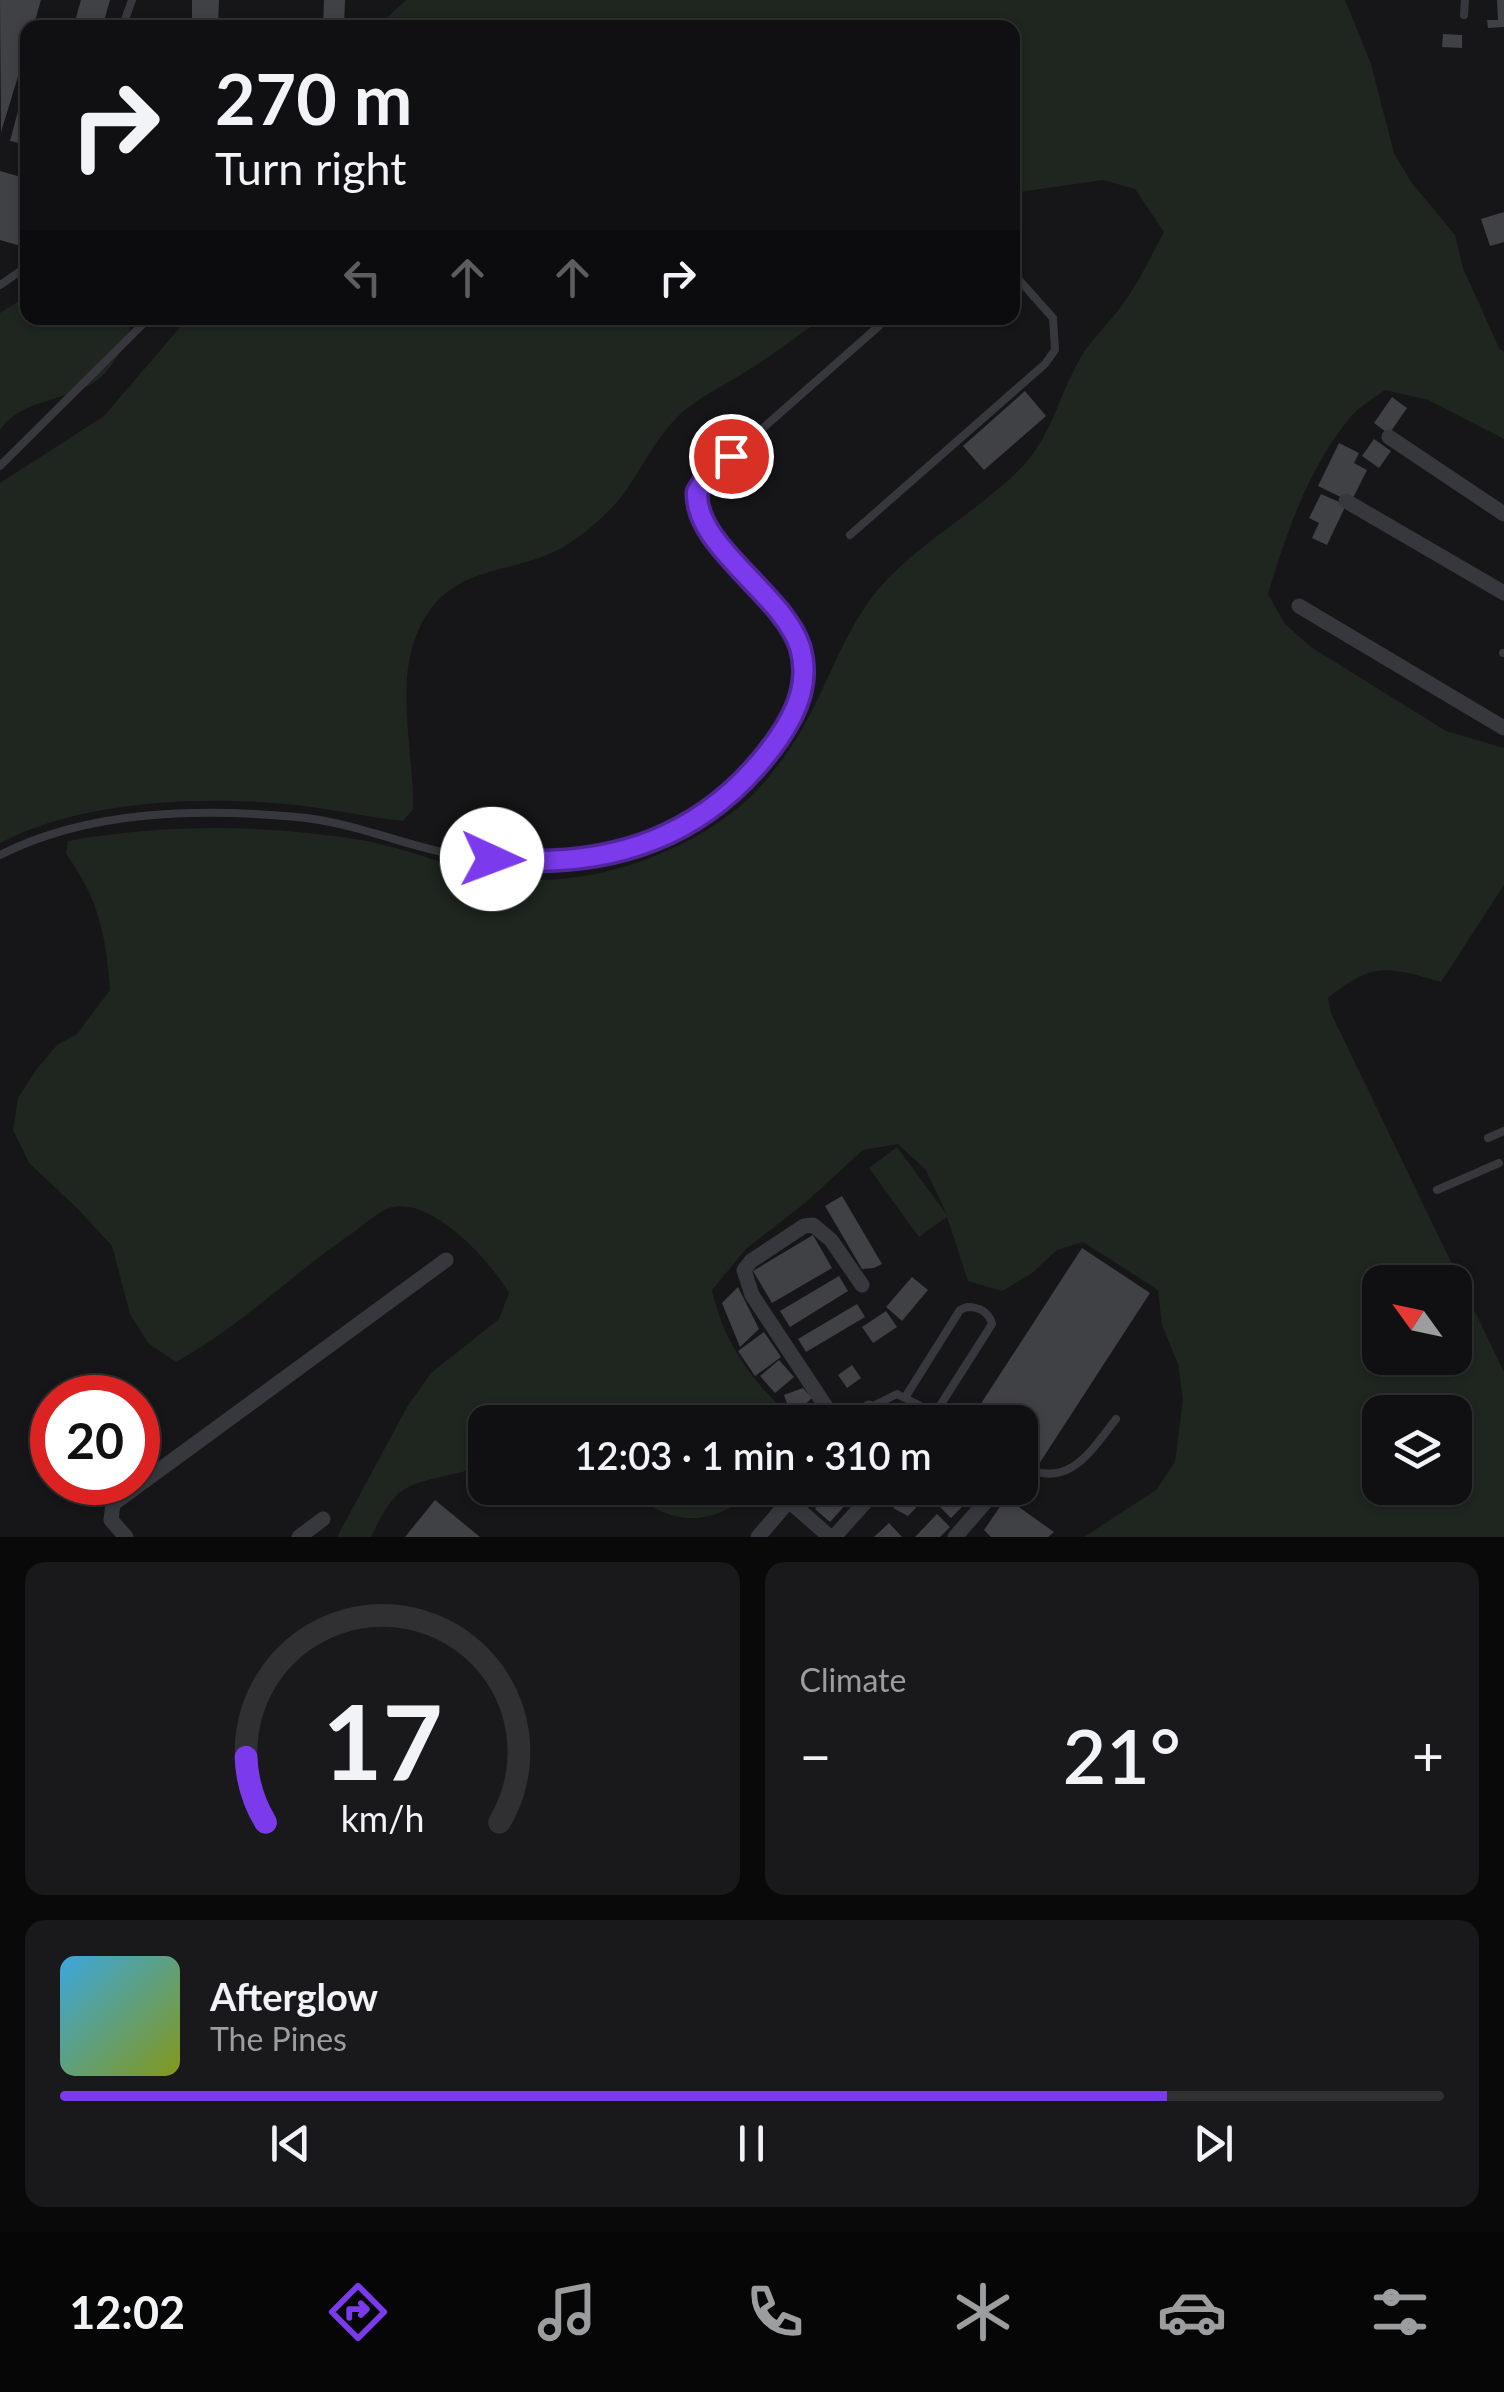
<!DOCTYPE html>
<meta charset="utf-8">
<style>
body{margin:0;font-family:Lato,sans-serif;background:#19191b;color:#f1f3f6;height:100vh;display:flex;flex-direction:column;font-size:38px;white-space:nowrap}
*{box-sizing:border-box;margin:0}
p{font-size:32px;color:#9c9d9f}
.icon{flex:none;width:55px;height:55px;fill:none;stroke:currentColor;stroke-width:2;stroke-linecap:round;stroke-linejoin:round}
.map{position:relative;height:1537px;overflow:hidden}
.details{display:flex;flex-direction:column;gap:25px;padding:25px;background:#09090a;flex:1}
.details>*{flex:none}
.guide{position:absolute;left:20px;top:20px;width:1000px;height:305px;border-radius:20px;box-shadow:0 2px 8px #0004,0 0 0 2px #303032;background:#101012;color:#f1f3f6;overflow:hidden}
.needle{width:65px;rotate:303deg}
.buttons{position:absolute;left:1362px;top:1265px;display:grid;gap:20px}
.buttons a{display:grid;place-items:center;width:110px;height:110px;border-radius:20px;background:#101012;box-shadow:0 2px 8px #0004,0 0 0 2px #303032;font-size:50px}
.speed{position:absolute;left:30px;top:1375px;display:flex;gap:20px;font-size:50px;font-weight:700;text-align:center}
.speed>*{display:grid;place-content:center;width:130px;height:130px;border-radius:50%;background:#101012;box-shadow:0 2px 8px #0004,0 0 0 2px #303032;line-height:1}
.speed .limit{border:15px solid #d22;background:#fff;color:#111}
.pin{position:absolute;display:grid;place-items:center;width:85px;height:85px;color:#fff;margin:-42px;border:5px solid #fff;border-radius:50%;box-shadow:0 2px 10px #0007}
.me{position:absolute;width:110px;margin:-55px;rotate:92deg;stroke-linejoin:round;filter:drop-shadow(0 0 8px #0008)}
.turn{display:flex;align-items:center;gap:35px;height:210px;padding:0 30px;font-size:45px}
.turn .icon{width:130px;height:130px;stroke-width:2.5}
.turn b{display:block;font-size:70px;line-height:85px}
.lanes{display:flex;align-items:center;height:95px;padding:0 30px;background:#0003;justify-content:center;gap:50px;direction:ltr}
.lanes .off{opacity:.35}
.big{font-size:75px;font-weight:600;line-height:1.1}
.details .card{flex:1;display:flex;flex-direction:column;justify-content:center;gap:15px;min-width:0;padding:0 35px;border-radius:20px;background:#19191b}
.details .dial{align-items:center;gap:0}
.dial svg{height:260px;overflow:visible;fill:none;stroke:#303032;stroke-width:7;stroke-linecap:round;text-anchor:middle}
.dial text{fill:#f1f3f6;stroke:none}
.song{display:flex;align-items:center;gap:30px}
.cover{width:120px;height:120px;border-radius:15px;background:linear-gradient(135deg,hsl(200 70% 55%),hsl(70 70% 35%))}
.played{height:10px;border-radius:5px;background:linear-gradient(90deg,#7c3aed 80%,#303032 80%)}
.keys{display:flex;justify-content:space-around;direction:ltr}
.heat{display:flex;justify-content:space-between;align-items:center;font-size:55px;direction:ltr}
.details .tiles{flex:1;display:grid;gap:25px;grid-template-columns:1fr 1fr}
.card:last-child{grid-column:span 2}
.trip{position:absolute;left:468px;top:1405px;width:570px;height:100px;border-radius:20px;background:#101012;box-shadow:0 2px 8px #0004,0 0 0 2px #303032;font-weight:600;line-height:100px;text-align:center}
.tab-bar{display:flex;height:160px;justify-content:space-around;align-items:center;background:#060607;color:#9c9d9f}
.tab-bar .icon{width:70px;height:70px}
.tab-bar .current{color:#7c3aed}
.tab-bar b{font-size:45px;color:#f1f3f6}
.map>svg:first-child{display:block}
</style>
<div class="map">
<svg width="1504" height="1537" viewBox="0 0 1504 1537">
<rect width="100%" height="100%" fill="#161618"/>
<path fill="#1e261f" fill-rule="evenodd" d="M 406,0 L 1345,0 L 1371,64 L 1394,153 L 1411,182 L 1455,235 L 1463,268 L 1499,348 L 1504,352 L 1504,439 L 1428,400 L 1385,390 C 1373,399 1358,407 1349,419 C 1308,469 1286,534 1268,594 L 1285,624 L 1311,647 L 1446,731 L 1504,748 L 1504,885 L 1441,982 C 1388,967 1374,961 1328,998 L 1331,1013 L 1504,1372 L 1504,1537 L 1084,1537 L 1156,1490 L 1175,1462 L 1183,1399 L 1178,1364 L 1162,1325 L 1158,1290 L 1083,1242 L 1057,1250 L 1031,1274 L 1002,1291 L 968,1281 L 947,1217 L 919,1237 L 869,1168 L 897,1147 L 947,1215 L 926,1170 L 898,1144 L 863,1150 L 805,1203 L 746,1249 L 712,1290 C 720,1326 735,1355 759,1384 C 770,1398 783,1405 787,1422 L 485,1422 L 485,1463 C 460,1477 423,1476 402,1491 C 388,1500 378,1523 371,1537 L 337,1537 L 407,1407 L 431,1373 L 499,1319 L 509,1293 C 491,1262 431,1195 389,1208 C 377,1212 362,1227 351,1234 C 291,1275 240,1327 176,1362 L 148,1343 L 130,1314 L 112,1246 L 78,1209 L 29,1163 L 13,1130 L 18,1098 L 36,1070 L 57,1045 L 77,1034 L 110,990 C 106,936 99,899 66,854 L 68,841 C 164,824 266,824 361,840 C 418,850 472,878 530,880 C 599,882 680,854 734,811 C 763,789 787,755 805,724 C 828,682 843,636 872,597 C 910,548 970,517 1015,474 C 1051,440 1055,405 1077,364 C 1087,343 1109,324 1123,304 C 1139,282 1151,256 1164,232 L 1135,189 L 1103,180 L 1013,193 L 1012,28 L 377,27 ZM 1380,1282 L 1455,1282 L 1455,1358 L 1380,1358 ZM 1380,1412 L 1455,1412 L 1455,1488 L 1380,1488 Z
M 27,296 L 28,318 L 126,318 L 130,330 C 123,346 114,366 100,378 C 71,402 22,397 0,430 L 0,313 Z
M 188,318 L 823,318 C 796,337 770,357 742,374 C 723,386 702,396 684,411 C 657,434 643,468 622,496 C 607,515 586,533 565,546 C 512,577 451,561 419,629 C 394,683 414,751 413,809 L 403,821 C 367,817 332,809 296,805 C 205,795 81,800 0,843 L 0,483 L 104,416 Z
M 621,1488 L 758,1488 C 708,1531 673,1525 621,1488 Z"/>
<path fill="#404145" d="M 0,0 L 41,0 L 33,28 L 28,28 L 28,44 L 1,132 Z
M 81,0 L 110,0 L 102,28 L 73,28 Z
M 192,0 L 219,0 L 218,28 L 192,28 Z
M 324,0 L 345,0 L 344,28 L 323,28 Z
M 1497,0 L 1504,0 L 1504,27 L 1488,28 L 1487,20 L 1498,20 Z
M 1443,34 L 1462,35 L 1462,48 L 1442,47 Z
M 18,111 L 28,114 L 28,145 L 10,141 Z
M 0,171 L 28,179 L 28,248 L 0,240 Z
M 1504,212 L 1504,242 L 1490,246 L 1481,219 Z
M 1025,391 L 1046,416 L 984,470 L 963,446 Z
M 1392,397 L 1407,408 L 1389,434 L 1374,423 Z
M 1374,439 L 1391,451 L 1379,468 L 1362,456 Z
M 1339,443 L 1359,453 L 1354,463 L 1367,470 L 1351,502 L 1318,486 Z
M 1321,494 L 1346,505 L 1327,545 L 1312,538 L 1319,523 L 1309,518 Z
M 842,1196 L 882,1264 L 874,1268 L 862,1269 L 825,1206 Z
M 813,1235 L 832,1268 L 772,1303 L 753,1271 Z
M 1082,1248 L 1150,1293 L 1037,1467 L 1020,1456 L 1020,1422 L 969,1422 Z
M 839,1276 L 848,1291 L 790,1327 L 780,1311 Z
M 912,1277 L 928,1290 L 902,1321 L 886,1307 Z
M 738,1287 L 759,1329 L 740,1347 L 722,1303 Z
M 857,1304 L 865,1317 L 806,1352 L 798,1339 Z
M 886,1311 L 897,1327 L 873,1343 L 862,1327 Z
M 764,1332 L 781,1357 L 755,1376 L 738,1351 Z
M 779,1360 L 794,1377 L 775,1393 L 760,1376 Z
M 852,1365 L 861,1378 L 847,1388 L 838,1375 Z
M 803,1388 L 812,1398 L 792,1417 L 784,1395 Z
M 815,1407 L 820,1422 L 794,1422 Z
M 834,1488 L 859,1490 L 830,1522 L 815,1509 Z
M 914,1488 L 935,1488 L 908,1516 L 893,1508 Z
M 956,1488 L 979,1490 L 951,1518 L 938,1505 Z
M 1006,1498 L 1054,1532 L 1048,1537 L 991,1537 L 984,1530 Z
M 435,1500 L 480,1537 L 405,1537 Z
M 937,1514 L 950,1527 L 940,1537 L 915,1537 Z
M 889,1523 L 902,1537 L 874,1537 Z"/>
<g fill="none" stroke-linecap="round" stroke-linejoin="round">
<path stroke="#37383d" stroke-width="8" d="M 1464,15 L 1465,0
M 122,28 L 132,0
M 0,285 L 28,266
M 0,466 L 149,318
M 850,535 L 1045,364 L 1055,350 L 1053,318 L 1012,272
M 1503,653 L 1504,653
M 0,855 C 89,810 198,808 297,817 C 355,822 409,848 466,857 C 563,871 669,854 741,784 C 770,756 802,717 806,675 C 812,607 694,555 697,492 L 705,479 L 888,318
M 1488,1138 L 1504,1131
M 1437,1190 L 1499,1163
M 906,1396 L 960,1310 L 967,1307 C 979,1307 989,1312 992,1324 L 936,1412
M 869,1408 L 897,1394 L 952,1422
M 1020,1466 C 1068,1490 1089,1454 1116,1419"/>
<path stroke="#37383d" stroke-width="15" d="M 1389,437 L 1504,514
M 1346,501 L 1504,593
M 1299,606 L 1504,728
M 836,1422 L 752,1295 L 744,1270 L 751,1261 L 804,1226 L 813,1225 L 831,1240 L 862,1285
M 856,1422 L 869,1408
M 789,1501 L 830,1537
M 126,1537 L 111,1520 L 113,1504 L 446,1260
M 299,1537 L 323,1519
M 758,1537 L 800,1488
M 834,1537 L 878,1488
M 955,1537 L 989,1498"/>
</g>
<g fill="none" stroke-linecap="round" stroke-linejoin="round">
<defs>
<path id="route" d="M 492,859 C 610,870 708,838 778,739 C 798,710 810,681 800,647 C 783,594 694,546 697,492 L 705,479 L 731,456"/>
</defs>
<use href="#route" stroke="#51269a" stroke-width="25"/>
<use href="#route" stroke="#7c3aed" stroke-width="18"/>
</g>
</svg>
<div class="buttons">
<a><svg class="needle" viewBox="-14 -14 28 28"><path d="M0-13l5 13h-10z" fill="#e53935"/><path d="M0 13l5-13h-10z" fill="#9c9d9f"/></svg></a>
<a><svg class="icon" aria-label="layers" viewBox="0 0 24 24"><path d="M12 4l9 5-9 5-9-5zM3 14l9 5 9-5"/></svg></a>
</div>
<div class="speed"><div class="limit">20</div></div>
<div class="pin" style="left:731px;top:456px;background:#d93025"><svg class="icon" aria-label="arrive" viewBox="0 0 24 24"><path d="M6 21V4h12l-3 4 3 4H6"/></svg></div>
<svg class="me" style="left:492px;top:859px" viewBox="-20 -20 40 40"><circle r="19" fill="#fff"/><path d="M0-13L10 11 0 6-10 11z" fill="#7c3aed"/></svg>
<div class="trip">12:03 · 1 min · 310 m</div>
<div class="guide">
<div class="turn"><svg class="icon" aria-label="right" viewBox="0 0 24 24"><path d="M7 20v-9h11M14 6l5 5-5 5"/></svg><div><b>270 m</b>Turn right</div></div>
<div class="lanes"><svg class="icon off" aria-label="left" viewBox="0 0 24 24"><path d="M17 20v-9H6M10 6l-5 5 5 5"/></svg><svg class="icon off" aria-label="ahead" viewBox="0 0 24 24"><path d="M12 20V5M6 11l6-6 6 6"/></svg><svg class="icon off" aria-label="ahead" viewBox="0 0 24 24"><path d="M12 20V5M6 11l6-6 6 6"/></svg><svg class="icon" aria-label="right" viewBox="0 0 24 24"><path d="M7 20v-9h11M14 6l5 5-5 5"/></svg></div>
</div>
</div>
<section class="details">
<div class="tiles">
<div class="card dial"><svg viewBox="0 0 100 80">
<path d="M14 69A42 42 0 1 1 86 69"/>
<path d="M14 69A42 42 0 0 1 8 49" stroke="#7c3aed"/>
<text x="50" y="56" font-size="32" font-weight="700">17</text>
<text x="50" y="72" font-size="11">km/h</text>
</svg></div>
<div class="card"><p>Climate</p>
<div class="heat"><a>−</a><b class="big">21°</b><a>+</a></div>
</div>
<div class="card">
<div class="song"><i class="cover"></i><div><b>Afterglow</b><p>The Pines</p></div></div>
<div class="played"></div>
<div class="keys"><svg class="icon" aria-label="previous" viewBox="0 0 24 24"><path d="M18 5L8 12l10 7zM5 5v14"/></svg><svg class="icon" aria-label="pause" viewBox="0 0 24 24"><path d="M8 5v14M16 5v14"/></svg><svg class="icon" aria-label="next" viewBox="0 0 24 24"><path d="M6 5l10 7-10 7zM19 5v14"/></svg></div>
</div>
</div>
</section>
<nav class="tab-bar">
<b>12:02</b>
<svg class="icon current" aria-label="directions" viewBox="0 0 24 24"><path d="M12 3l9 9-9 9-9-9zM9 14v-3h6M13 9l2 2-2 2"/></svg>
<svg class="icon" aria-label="music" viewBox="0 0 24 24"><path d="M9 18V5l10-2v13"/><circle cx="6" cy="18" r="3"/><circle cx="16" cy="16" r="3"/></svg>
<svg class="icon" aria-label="phone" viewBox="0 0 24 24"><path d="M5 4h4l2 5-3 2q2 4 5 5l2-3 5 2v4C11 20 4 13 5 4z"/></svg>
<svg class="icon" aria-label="climate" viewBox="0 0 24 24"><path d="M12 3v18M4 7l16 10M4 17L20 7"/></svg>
<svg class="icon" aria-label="car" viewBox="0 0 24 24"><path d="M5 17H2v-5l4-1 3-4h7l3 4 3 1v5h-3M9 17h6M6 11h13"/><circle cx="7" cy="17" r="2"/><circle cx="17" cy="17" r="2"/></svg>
<svg class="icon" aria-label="filters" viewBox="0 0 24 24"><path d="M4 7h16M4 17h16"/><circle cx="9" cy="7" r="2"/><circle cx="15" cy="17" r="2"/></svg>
</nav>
